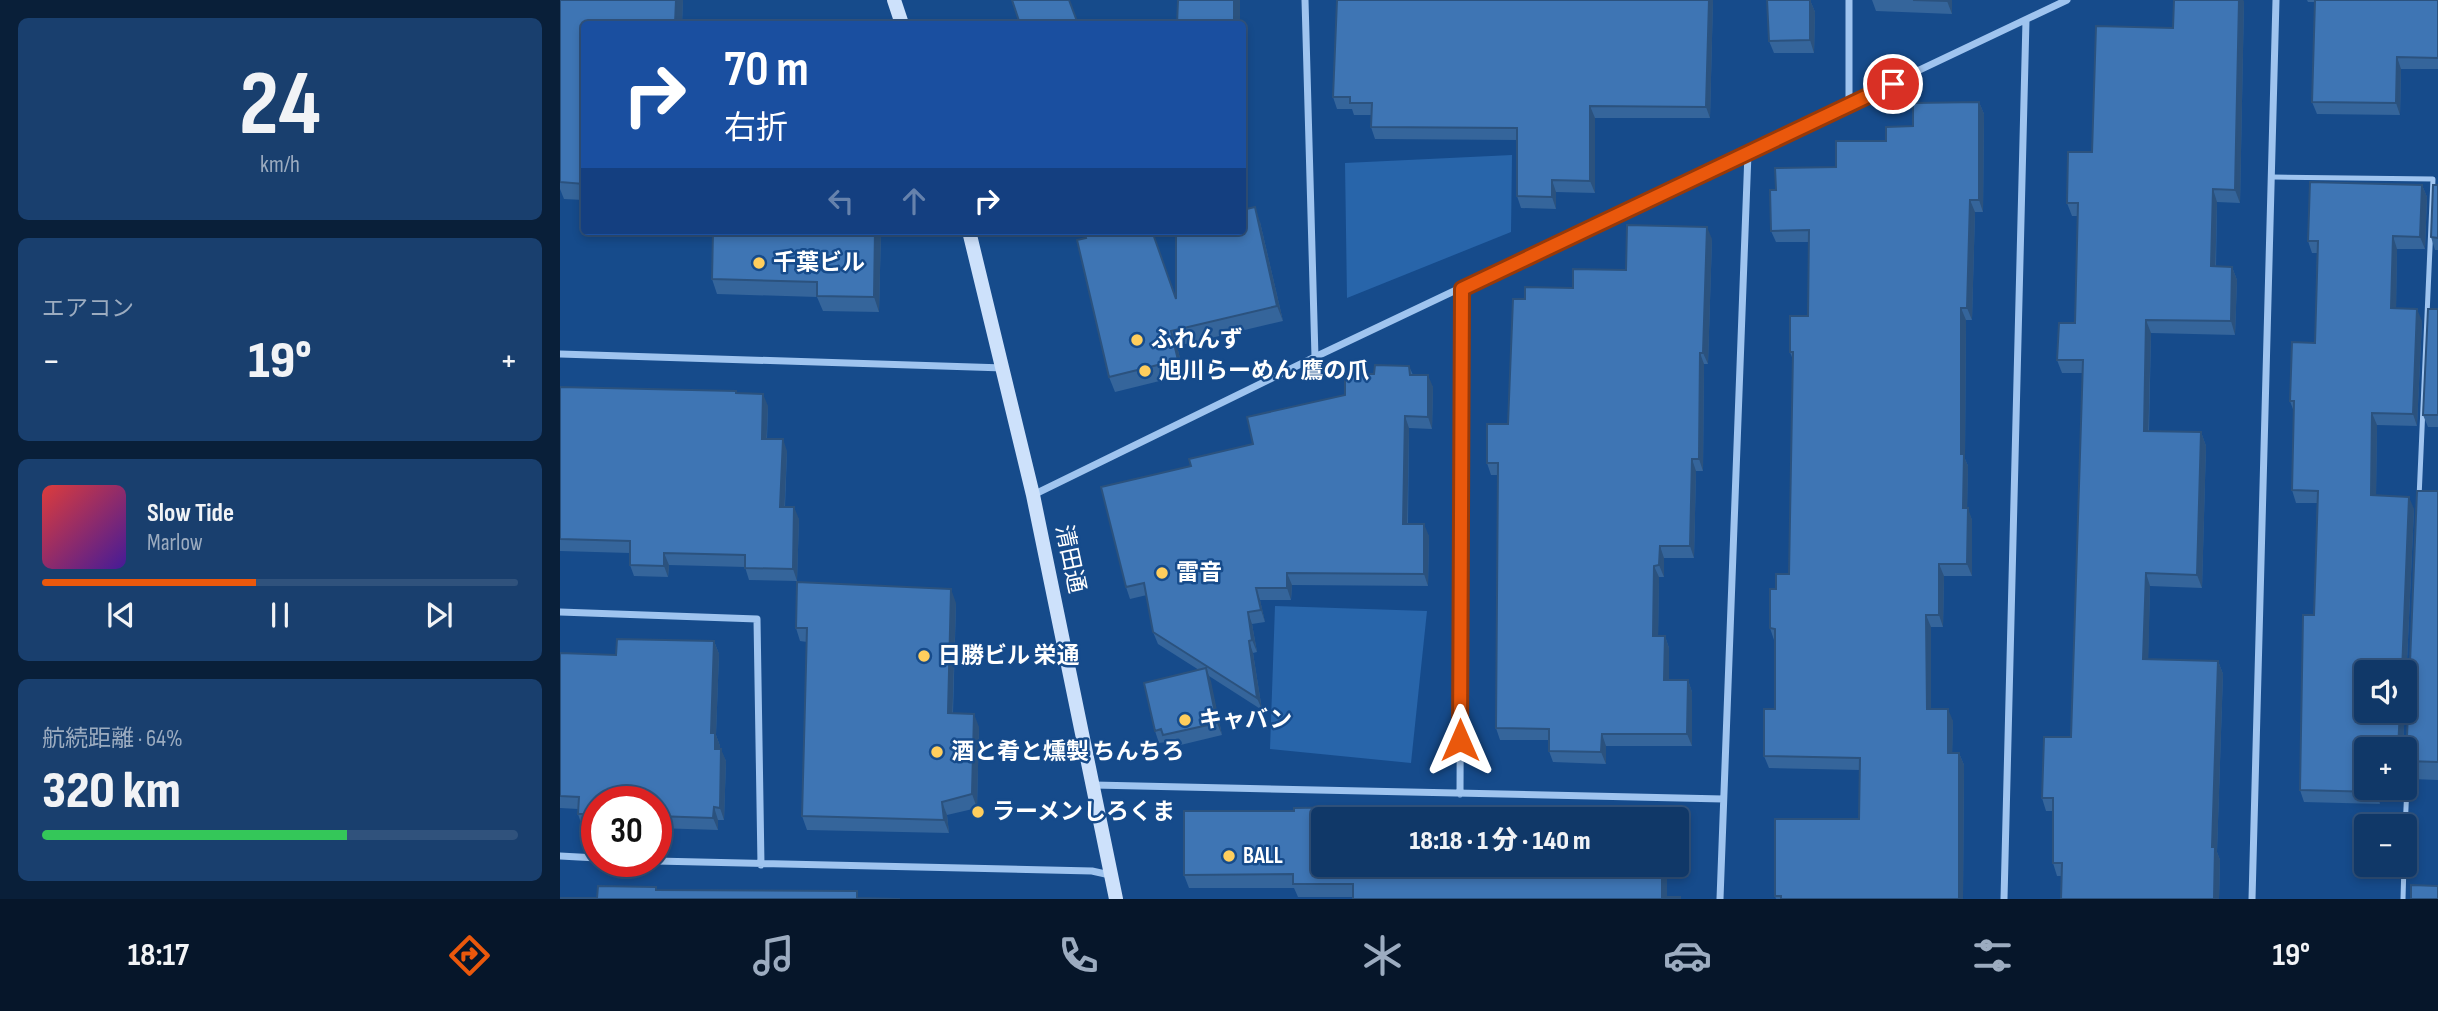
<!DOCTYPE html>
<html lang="ja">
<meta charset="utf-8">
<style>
body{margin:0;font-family:"Sofia Sans Condensed","Noto Sans JP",sans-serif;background:#193f6e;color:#f1f3f6;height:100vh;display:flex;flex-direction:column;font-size:26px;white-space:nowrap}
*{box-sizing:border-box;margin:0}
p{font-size:23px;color:#9cacc0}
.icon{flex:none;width:38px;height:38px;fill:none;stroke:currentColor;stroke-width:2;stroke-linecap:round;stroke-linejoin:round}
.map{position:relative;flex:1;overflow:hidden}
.drawer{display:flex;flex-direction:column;gap:18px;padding:18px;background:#091f39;width:560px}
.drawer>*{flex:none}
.guide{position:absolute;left:21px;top:21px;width:665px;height:214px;border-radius:7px;box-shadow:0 4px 10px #0003,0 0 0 2px #30527c;background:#1a4fa0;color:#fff;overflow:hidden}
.controls{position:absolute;left:1794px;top:660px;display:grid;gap:14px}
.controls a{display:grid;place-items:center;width:63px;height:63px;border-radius:7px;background:#103868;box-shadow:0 4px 10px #0003,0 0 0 2px #30527c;font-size:35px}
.speed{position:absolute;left:21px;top:786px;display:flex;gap:14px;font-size:35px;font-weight:700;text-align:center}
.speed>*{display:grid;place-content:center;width:91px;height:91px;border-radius:50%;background:#103868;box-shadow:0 4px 10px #0003,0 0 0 2px #30527c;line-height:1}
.speed .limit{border:10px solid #d22;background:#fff;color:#111}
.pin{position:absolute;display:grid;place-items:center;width:60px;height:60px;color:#fff;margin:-30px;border:4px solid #fff;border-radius:50%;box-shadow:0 2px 7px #0007}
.me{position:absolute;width:77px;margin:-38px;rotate:0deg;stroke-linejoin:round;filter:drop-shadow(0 0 5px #0008)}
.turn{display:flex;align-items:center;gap:24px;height:147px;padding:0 28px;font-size:32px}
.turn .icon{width:91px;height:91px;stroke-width:2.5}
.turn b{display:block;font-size:49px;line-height:60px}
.lanes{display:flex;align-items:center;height:66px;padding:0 28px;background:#0003;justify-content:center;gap:35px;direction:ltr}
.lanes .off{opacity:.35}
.big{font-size:52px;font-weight:800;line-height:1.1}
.drawer .tile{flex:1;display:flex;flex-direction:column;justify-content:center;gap:10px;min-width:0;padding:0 24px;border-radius:10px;background:#193f6e}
.drawer .dial{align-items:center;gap:0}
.dial b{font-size:91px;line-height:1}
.song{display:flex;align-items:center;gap:21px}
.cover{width:84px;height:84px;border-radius:10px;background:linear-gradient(135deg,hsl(0 70% 55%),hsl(260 70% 35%))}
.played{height:7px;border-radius:4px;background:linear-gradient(90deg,#ea580c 45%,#30527c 45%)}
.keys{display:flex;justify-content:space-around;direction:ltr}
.heat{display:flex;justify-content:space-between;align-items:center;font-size:38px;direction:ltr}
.charge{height:10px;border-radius:5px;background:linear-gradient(90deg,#34c759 64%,#30527c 0)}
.trip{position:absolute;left:751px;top:807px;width:378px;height:70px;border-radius:7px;background:#103868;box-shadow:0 4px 10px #0003,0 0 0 2px #30527c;font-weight:800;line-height:70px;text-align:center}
.dock{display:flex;height:112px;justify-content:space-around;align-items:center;background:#06162a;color:#9cacc0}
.dock .icon{width:49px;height:49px}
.dock .active{color:#ea580c}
.dock b{font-size:32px;color:#f1f3f6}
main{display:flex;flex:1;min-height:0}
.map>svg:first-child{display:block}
</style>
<main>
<section class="drawer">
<div class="tile dial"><b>24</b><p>km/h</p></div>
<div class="tile"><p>エアコン</p>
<div class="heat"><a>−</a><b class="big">19°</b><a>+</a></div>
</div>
<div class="tile">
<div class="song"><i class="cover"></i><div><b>Slow Tide</b><p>Marlow</p></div></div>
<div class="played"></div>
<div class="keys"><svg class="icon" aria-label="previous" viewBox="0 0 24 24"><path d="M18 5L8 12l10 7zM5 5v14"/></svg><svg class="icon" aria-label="pause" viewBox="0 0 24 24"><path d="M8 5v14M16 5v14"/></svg><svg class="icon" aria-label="next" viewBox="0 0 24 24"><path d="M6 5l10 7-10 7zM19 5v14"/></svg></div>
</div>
<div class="tile"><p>航続距離 · 64%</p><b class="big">320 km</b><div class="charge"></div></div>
</section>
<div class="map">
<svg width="1878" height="899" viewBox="0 0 1878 899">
<rect width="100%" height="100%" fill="#164b8b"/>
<path fill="#2865aa" d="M 952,155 L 951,232 L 787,298 L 785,163 Z
M 715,606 L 867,611 L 851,763 L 710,749 Z"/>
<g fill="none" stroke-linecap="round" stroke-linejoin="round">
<path stroke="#9fc4ef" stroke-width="5" d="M 1713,177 L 1873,179 L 1859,498
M 1844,853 L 1848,763
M 1843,899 L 1844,864"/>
<path stroke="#9fc4ef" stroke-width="7" d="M 745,0 L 755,357
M 1289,0 L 1289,105
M 0,354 L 444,368
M 473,495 L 755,357 L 1507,0
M 0,612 L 197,619 L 201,865
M 534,785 L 1163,799
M 900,794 L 902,289
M 0,856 L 37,858
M 96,861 L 532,871 L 550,875
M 1160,899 L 1188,153
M 1444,899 L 1466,20
M 1692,899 L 1716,0"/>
<path stroke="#cde1fb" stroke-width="14" d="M 334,0 L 342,24
M 409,231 L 473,495 L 556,899"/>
</g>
<path fill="#35659b" d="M 0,0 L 123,0 L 122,24 L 24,24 L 24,200 L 4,199 L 0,189 Z
M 1153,0 L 1150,118 L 1035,118 L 1035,193 L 996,192 L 996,209 L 961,208 L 957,196 L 957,140 L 815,139 L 811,127 L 811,115 L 794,115 L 792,109 L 777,109 L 773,97 Z
M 1250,0 L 1255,12 L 1254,53 L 1214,53 L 1209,41 Z
M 1312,0 L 1392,0 L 1392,14 L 1316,11 Z
M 1747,0 L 1878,0 L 1878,69 L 1841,69 L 1840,115 L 1757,114 L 1752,102 L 1755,2 L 1748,2 Z
M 1684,1 L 1680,203 L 1657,202 L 1656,267 L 1672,267 L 1677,280 L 1675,335 L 1591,333 L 1589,431 L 1641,432 L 1646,446 L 1642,588 L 1590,586 L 1588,659 L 1658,661 L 1663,674 L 1657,852 L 1660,860 L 1659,899 L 1501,899 L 1502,876 L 1497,876 L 1493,863 L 1493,811 L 1486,811 L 1482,798 L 1511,737 L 1523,373 L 1502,373 L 1497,360 L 1515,323 L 1518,216 L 1512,216 L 1507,203 L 1532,152 L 1613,28 Z
M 682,99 L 687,112 L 687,209 L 700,222 L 723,321 L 617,346 L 624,375 L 555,392 L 549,377 L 616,299 L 682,231 Z
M 1419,102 L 1424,114 L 1423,212 L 1415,212 L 1412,320 L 1406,320 L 1405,459 L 1408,466 L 1407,508 L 1412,520 L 1412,576 L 1384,576 L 1383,627 L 1371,627 L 1371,709 L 1393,721 L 1392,753 L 1399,753 L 1404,765 L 1403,899 L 1216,899 L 1215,896 L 1299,819 L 1300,770 L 1209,768 L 1204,756 L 1215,709 L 1214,640 L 1210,628 L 1216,589 L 1229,574 L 1233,360 L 1230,352 L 1248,316 L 1249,242 L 1216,242 L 1211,231 L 1216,190 L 1276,167 L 1326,141 L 1353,126 Z
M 1862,185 L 1867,197 L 1865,249 L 1837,249 L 1836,308 L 1862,321 L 1857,426 L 1817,425 L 1816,495 L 1854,509 L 1843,749 L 1806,749 L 1806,788 L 1820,788 L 1820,804 L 1744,802 L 1740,790 L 1754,615 L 1757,503 L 1736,503 L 1732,490 L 1734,412 L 1730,401 L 1755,343 L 1757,253 L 1752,253 L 1748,241 Z
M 1878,185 L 1878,250 L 1875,250 L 1871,237 Z
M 153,231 L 321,231 L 319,312 L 263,311 L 257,297 L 157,294 L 152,279 Z
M 1152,239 L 1148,364 L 1144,364 L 1143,471 L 1136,471 L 1134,558 L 1104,558 L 1104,577 L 1099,577 L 1098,636 L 1105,636 L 1109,648 L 1109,680 L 1128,680 L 1132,692 L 1132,746 L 1046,746 L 1046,764 L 993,762 L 989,751 L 989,740 L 940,740 L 936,728 L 938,475 L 931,475 L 927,463 L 948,424 L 965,299 L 1013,288 L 1066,270 Z
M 1878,309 L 1878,427 L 1868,427 L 1863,415 Z
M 849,366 L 853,375 L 873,387 L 872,429 L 849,428 L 848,524 L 869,536 L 868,586 L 732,585 L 731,600 L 700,600 L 705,622 L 692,624 L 697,652 L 693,653 L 702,710 L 649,676 L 662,735 L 608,748 L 606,742 L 599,743 L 595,731 L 639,670 L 598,644 L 593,632 L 587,595 L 570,599 L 566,587 L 631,466 L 693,444 L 785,395 L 814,374 Z
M 0,387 L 177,393 L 208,406 L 207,439 L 227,451 L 225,507 L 239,519 L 237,581 L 189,580 L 185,567 L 109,565 L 108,577 L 74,576 L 70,565 L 70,553 L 0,551 Z
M 1878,491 L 1878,780 L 1852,779 L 1846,761 Z
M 396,603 L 393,713 L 419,727 L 417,808 L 387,815 L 389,833 L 247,830 L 242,816 L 247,642 L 240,641 L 236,628 Z
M 154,641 L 159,654 L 156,735 L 160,746 L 160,749 L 166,761 L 164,820 L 158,820 L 158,830 L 96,828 L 96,802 L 37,802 L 37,827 L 22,826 L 18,814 L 18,809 L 0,808 L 0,653 L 56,655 Z
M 796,807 L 800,819 L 763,819 L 801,877 L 1120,897 L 1121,899 L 793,899 L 793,897 L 738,897 L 734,888 L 629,888 L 624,875 L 734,811 Z"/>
<path fill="#2b527e" d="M 116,0 L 123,0 L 122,24 L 115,24 Z
M 674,0 L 680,0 L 680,24 L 674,24 Z
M 1149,0 L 1153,0 L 1150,118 L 1146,107 Z
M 1250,0 L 1255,12 L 1254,53 L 1250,40 Z
M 1387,0 L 1392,0 L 1392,14 L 1387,1 Z
M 1679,0 L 1683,0 L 1684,1 L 1680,203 L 1675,190 Z
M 1837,57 L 1841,69 L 1840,115 L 1836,103 Z
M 682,99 L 687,112 L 687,225 L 682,211 Z
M 1419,102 L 1424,114 L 1423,212 L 1419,200 Z
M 1030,106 L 1035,118 L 1035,193 L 1030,181 Z
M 992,180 L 996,192 L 996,209 L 992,197 Z
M 1862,185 L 1867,197 L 1865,249 L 1860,237 Z
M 1653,189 L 1657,202 L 1655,280 L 1651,266 Z
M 1410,200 L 1415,212 L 1412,320 L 1407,308 Z
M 695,207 L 700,222 L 723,321 L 717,306 Z
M 1147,227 L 1152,239 L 1148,364 L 1143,353 Z
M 315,231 L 321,231 L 319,312 L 314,297 Z
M 1833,236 L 1837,249 L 1836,320 L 1831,308 Z
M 1672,267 L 1677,280 L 1675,335 L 1671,321 Z
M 1401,308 L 1406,320 L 1405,459 L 1408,466 L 1407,520 L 1403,508 L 1401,454 Z
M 1857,309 L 1862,321 L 1857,426 L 1853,414 Z
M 1586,320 L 1591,333 L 1588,444 L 1584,431 Z
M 611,331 L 617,346 L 624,375 L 618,360 Z
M 1140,353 L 1144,364 L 1143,471 L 1139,459 Z
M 868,375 L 873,387 L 872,429 L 868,417 Z
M 203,394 L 208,406 L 206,450 L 202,439 Z
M 1812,413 L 1817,425 L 1816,507 L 1811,495 Z
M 845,416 L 849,428 L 847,536 L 843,524 Z
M 1641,432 L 1646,446 L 1642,588 L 1637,575 Z
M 223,439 L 227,451 L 224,518 L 220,507 Z
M 1132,459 L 1136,471 L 1134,558 L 1130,546 Z
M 1849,497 L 1854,509 L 1843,749 L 1838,749 L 1840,710 L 1844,710 L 1844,672 L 1842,672 Z
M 234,507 L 239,519 L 237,581 L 233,569 Z
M 1408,508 L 1412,520 L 1412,576 L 1407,564 Z
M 864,524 L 869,536 L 868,586 L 864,574 Z
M 1100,546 L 1104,558 L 1104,577 L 1099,565 Z
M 104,553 L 109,565 L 108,577 L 104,566 Z
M 1379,564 L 1384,576 L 1383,627 L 1379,615 Z
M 1094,566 L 1099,577 L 1098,648 L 1093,636 Z
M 727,573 L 732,585 L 731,600 L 727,588 Z
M 1586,573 L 1590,586 L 1588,672 L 1583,659 Z
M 696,588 L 700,600 L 705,622 L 701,610 Z
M 391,589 L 396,603 L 392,726 L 388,713 Z
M 688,612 L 692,624 L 697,652 L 692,640 Z
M 1366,615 L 1371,627 L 1371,721 L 1367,709 Z
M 1105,636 L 1109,648 L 1109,692 L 1104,680 Z
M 154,641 L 159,654 L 156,735 L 160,746 L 159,761 L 155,749 L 151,733 Z
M 689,641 L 693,653 L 702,710 L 697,698 Z
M 1658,661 L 1663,674 L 1657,852 L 1660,860 L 1659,899 L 1654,899 L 1652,847 Z
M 646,668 L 651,681 L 662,735 L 657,723 Z
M 1128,680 L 1132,692 L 1132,746 L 1127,734 Z
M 1388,709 L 1393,721 L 1392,765 L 1388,753 Z
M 414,714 L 419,727 L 417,808 L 412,794 Z
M 1042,734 L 1046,746 L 1046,764 L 1041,752 Z
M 161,749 L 166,761 L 164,820 L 160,808 Z
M 1399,753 L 1404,765 L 1403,899 L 1399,899 Z
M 1816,788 L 1820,788 L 1820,804 L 1816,792 Z
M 382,802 L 387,815 L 389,833 L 384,820 Z
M 154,807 L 158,820 L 158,830 L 153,818 Z
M 796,807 L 800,819 L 796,819 Z
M 796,864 L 801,864 L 801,890 L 796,877 Z
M 1102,864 L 1107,864 L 1107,899 L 1102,897 Z"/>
<path fill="#3e75b4" stroke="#2b527e" stroke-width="2" d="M 0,0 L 116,0 L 115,24 L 24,24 L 24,184 L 0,182 Z
M 452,0 L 509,0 L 518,24 L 460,24 Z
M 618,0 L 674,0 L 674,24 L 617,24 Z
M 777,0 L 1149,0 L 1146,107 L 1030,106 L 1030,181 L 992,180 L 992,197 L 957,196 L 957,128 L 811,127 L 812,103 L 790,103 L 790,97 L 773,97 Z
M 1207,0 L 1250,0 L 1250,40 L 1209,41 Z
M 1353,0 L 1387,0 L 1387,1 Z
M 1614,0 L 1679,0 L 1675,190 L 1653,189 L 1651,266 L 1672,267 L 1671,321 L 1586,320 L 1584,431 L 1641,432 L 1637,575 L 1586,573 L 1583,659 L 1658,661 L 1652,847 L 1655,847 L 1654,899 L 1501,899 L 1502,863 L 1493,863 L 1493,798 L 1482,798 L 1484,737 L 1511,737 L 1523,360 L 1497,360 L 1499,323 L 1515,323 L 1518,203 L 1507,203 L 1508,152 L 1532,152 L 1536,26 L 1613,28 Z
M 1755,0 L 1878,0 L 1878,58 L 1837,57 L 1836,103 L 1752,102 Z
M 1419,102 L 1419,200 L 1410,200 L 1407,308 L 1401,308 L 1401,454 L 1404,454 L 1403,508 L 1408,508 L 1407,564 L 1379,564 L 1379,615 L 1366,615 L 1367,709 L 1388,709 L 1388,753 L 1399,753 L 1399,899 L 1221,899 L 1221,896 L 1215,896 L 1215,819 L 1299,819 L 1300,758 L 1204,756 L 1204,709 L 1215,709 L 1215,629 L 1210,628 L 1210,589 L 1216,589 L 1216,574 L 1229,574 L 1233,352 L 1230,352 L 1230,316 L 1248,316 L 1249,230 L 1211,231 L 1210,190 L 1216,190 L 1215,168 L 1276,167 L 1276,141 L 1326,141 L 1326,127 L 1353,126 L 1353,103 Z
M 1750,182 L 1862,185 L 1860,237 L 1833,236 L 1831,308 L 1857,309 L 1853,414 L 1812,413 L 1811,495 L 1849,497 L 1842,672 L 1806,672 L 1806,710 L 1840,710 L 1838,749 L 1806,749 L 1806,788 L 1816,788 L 1816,792 L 1740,790 L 1743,615 L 1754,615 L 1758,491 L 1732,490 L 1734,401 L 1730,401 L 1732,342 L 1755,343 L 1758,241 L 1748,241 Z
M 1873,185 L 1878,185 L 1878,238 L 1871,237 Z
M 695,207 L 717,306 L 611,331 L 618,360 L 549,377 L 517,240 L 526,238 L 524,231 L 592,231 L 616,299 L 616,231 L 682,231 L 682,210 Z
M 1067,225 L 1147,227 L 1143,353 L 1140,353 L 1139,459 L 1132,459 L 1130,546 L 1100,546 L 1099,565 L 1094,566 L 1093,636 L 1105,636 L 1104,680 L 1128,680 L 1127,734 L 1042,734 L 1041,752 L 989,751 L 989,729 L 936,728 L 938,463 L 927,463 L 927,424 L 948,424 L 953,299 L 965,299 L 965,287 L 1013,288 L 1013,269 L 1066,270 Z
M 153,231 L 315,231 L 314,297 L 257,296 L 257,282 L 152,279 Z
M 1868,309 L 1878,309 L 1878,415 L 1863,415 Z
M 815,365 L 849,366 L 850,375 L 868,375 L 868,417 L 845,416 L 843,524 L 864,524 L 864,574 L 727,573 L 727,588 L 696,588 L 701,610 L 688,612 L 692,640 L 689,641 L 697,698 L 593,632 L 584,583 L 566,587 L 541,487 L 631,466 L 629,459 L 693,444 L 687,417 L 785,395 L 785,374 L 814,374 Z
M 0,387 L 176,391 L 176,393 L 203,394 L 202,439 L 223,439 L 220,507 L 234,507 L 233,569 L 185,568 L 185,555 L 104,553 L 104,566 L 70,565 L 70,541 L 0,539 Z
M 1857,491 L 1878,491 L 1878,762 L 1846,761 Z
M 237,582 L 391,589 L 388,713 L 414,714 L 412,794 L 382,802 L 384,820 L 242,816 L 247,628 L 236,628 Z
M 57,639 L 154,641 L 151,733 L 155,733 L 155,749 L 161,749 L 160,808 L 154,807 L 153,818 L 96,816 L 96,802 L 37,802 L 37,814 L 18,814 L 19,797 L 0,796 L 0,653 L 56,655 Z
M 646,668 L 657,723 L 603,735 L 601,729 L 595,731 L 584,683 Z
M 796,807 L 796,819 L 763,819 L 763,864 L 796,864 L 796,877 L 870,873 L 870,864 L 1102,864 L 1102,897 L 1120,897 L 1120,899 L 793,899 L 793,884 L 733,884 L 733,874 L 624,875 L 624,811 L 734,811 L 734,808 Z
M 870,812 L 998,812 L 998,819 L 870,819 Z
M 1851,885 L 1878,886 L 1878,899 L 1851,899 Z
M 38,886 L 96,887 L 96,890 L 297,891 L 297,898 L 340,899 L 0,899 L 0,898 L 37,898 Z"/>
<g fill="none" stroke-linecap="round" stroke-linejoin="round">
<defs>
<path id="route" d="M 900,740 L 902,289 L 1333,84"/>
</defs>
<use href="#route" stroke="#983908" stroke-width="18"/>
<use href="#route" stroke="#ea580c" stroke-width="12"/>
</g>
<g fill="#ffce5d" stroke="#164b8b" stroke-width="2.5">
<circle cx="199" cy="263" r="7"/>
<circle cx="577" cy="340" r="7"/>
<circle cx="585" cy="371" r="7"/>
<circle cx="602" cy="573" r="7"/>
<circle cx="364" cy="656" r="7"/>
<circle cx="625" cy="720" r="7"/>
<circle cx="377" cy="752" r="7"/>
<circle cx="418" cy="812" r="7"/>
<circle cx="669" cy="856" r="7"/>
</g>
<g text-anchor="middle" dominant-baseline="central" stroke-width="5" stroke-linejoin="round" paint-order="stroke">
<g font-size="23" font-weight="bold" fill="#fff" stroke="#164b8b" text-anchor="start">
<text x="213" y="263">千葉ビル</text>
<text x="591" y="340">ふれんず</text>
<text x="599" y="371">旭川らーめん 鷹の爪</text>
<text x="616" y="573">雷音</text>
<text x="378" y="656">日勝ビル 栄通</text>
<text x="639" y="720">キャバン</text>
<text x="391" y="752">酒と肴と燻製 ちんちろ</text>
<text x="432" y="812">ラーメンしろくま</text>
<text x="683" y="856">BALL</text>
</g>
<g font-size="23" fill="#fff" stroke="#164b8b">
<text transform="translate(510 559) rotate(78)">清田通</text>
</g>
</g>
</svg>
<div class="controls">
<a><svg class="icon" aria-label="sound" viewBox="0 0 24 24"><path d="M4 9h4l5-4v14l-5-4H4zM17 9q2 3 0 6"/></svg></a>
<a>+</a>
<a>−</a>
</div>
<div class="speed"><div class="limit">30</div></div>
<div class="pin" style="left:1333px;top:84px;background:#d93025"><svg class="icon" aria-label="arrive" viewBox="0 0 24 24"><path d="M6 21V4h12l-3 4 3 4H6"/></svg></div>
<svg class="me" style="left:900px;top:740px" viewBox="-20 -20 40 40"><path d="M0-17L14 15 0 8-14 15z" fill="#ea580c" stroke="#fff" stroke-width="4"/></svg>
<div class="trip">18:18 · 1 分 · 140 m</div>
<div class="guide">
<div class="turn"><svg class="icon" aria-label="right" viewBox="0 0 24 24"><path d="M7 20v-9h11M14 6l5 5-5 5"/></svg><div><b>70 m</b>右折</div></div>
<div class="lanes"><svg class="icon off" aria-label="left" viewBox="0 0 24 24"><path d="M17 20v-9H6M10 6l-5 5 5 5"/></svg><svg class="icon off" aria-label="ahead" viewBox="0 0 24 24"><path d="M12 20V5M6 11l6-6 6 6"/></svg><svg class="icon" aria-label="right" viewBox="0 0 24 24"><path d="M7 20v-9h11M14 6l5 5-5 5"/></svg></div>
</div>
</div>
</main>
<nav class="dock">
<b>18:17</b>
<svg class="icon active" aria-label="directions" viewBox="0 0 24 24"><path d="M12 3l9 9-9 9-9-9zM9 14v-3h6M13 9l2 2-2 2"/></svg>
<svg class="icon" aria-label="music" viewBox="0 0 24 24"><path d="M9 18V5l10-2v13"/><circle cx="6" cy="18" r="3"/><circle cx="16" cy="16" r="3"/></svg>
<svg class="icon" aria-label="phone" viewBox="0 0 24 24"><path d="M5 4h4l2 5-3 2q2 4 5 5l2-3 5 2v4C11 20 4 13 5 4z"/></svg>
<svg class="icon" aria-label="climate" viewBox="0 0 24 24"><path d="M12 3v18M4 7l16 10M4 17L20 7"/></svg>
<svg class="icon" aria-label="car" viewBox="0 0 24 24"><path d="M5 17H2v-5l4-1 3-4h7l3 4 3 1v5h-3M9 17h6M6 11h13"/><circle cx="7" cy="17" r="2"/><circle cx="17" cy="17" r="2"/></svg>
<svg class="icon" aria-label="filters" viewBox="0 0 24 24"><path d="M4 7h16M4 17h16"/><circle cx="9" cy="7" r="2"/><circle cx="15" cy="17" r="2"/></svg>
<b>19°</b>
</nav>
